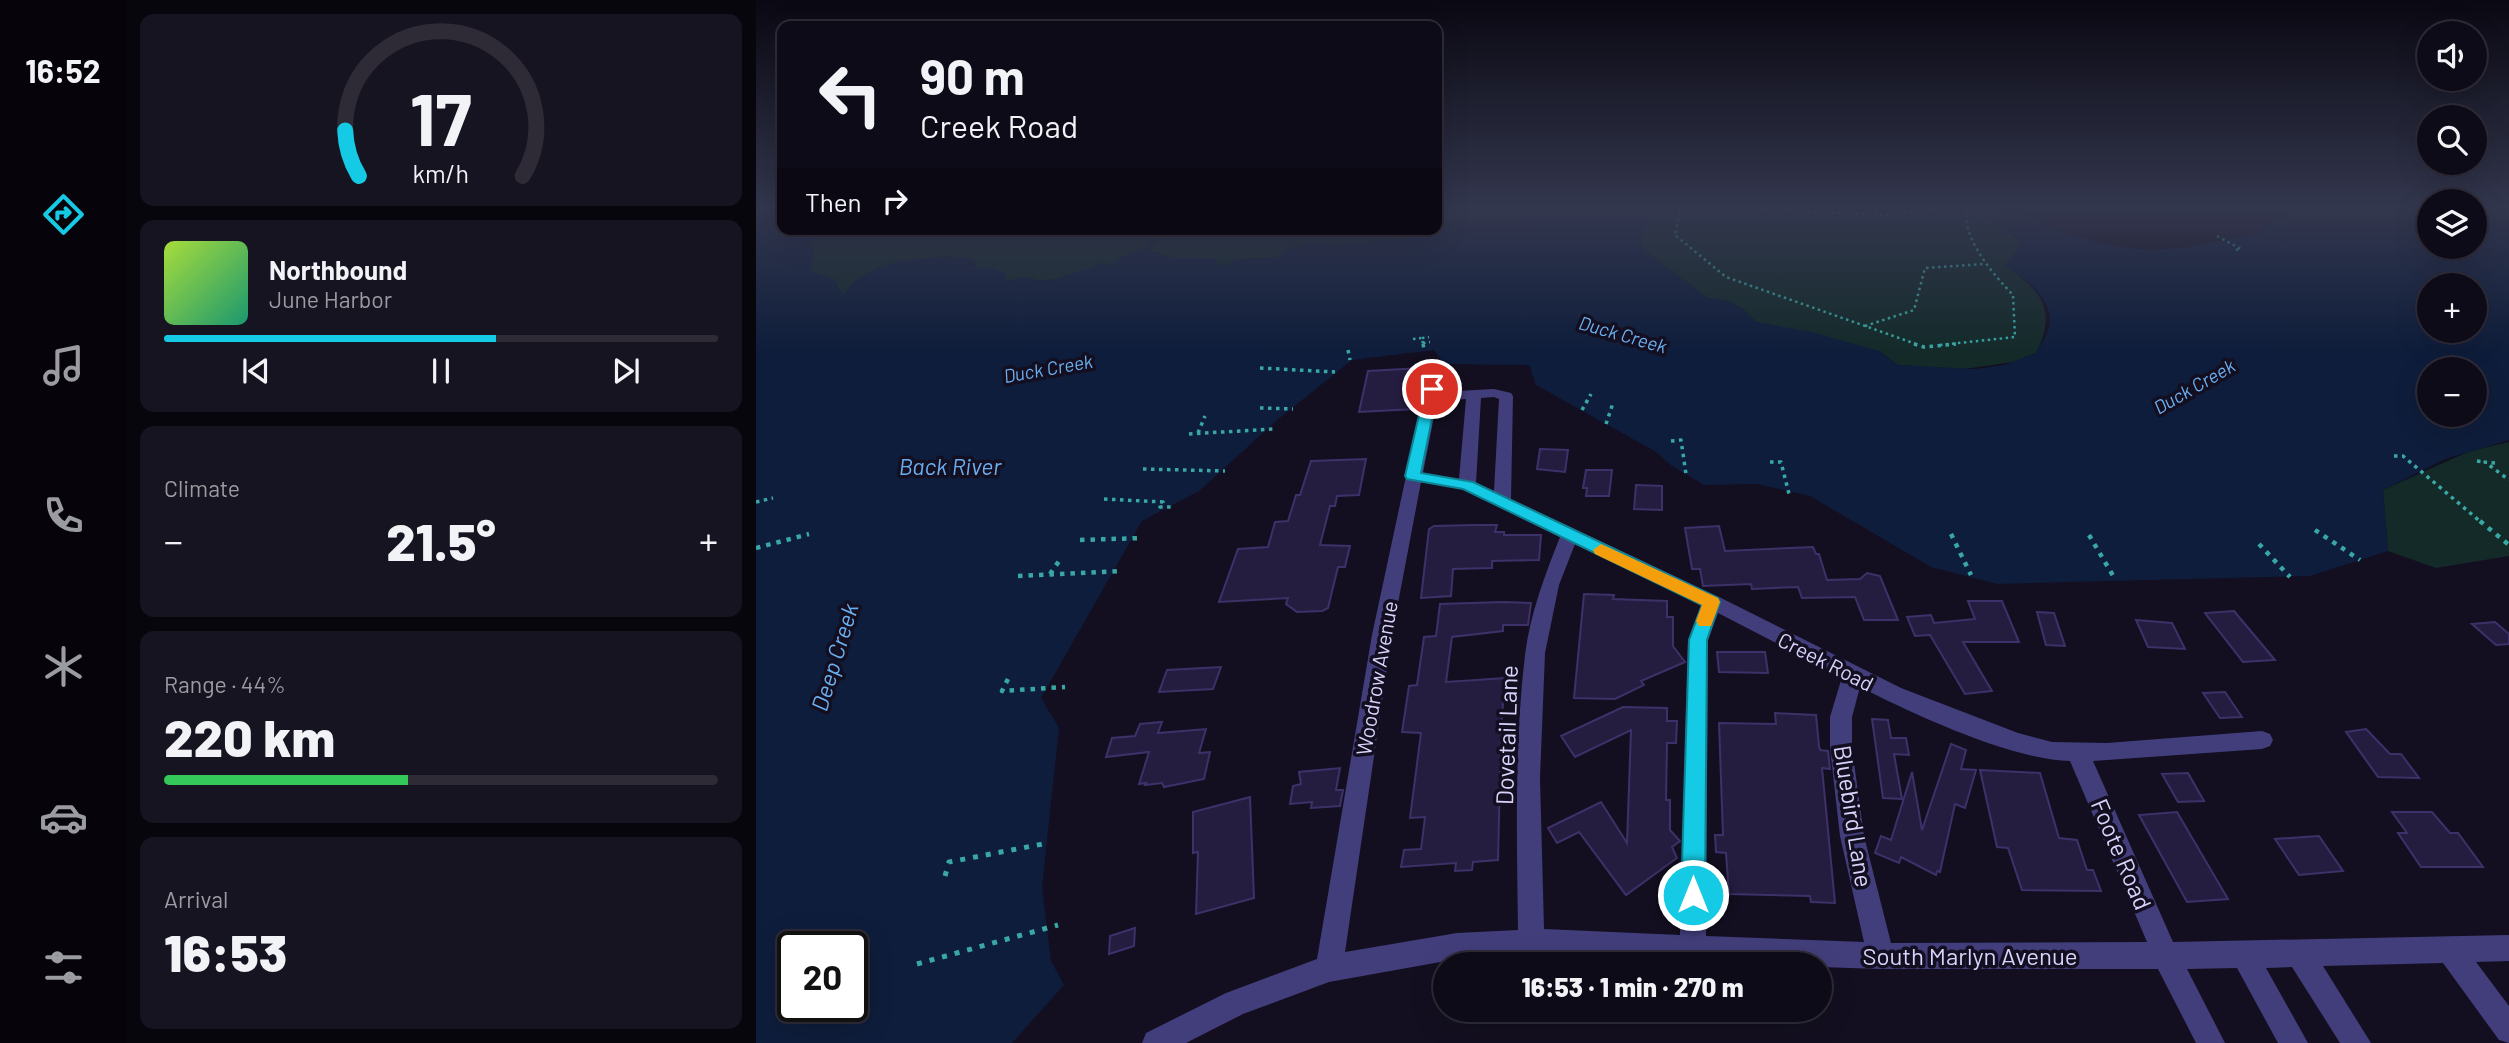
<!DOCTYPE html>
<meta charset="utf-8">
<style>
body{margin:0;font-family:Barlow,sans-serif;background:#171421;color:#f1f3f6;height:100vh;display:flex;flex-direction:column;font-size:26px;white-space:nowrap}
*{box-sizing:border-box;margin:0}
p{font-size:23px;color:#9b9ba2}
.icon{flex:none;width:38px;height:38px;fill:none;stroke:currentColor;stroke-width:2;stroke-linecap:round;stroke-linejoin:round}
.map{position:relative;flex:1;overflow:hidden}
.sheet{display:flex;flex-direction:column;gap:14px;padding:14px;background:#08060d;width:630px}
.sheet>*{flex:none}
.top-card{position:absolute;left:21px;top:21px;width:665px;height:214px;border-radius:14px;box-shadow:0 7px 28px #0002,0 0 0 2px #2e2b37;background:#0e0b18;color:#f1f3f6;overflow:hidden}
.tools{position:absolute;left:1661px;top:21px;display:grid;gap:14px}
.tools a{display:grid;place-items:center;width:70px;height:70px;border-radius:50%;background:#0e0b18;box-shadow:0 7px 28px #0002,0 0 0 2px #2e2b37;font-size:35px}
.speed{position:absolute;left:21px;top:931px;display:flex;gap:14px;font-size:35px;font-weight:700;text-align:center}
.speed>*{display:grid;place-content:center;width:91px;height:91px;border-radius:50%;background:#0e0b18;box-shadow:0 7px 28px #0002,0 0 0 2px #2e2b37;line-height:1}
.speed .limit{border:4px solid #111;border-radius:10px;background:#fff;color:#111}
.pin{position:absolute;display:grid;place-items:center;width:60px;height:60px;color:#fff;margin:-30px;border:4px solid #fff;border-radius:50%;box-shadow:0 2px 7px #0007}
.me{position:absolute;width:77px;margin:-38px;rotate:0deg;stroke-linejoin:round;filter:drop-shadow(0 0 5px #0008)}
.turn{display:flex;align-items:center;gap:24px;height:147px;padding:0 28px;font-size:32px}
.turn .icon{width:91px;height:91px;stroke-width:2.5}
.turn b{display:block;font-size:49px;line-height:60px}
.then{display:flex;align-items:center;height:66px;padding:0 28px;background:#0003;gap:14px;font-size:26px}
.big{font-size:52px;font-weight:800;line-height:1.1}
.sheet .widget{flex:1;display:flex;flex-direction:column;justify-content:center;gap:10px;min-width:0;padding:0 24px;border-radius:14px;background:#171421}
.sheet .dial{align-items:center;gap:0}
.dial svg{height:182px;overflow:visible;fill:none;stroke:#2e2b37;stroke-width:7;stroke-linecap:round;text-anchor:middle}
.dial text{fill:#f1f3f6;stroke:none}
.song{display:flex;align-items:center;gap:21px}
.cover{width:84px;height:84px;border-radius:10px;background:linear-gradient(135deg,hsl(80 70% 55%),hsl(160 70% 35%))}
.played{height:7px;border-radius:4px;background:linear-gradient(90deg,#15cae4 60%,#2e2b37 60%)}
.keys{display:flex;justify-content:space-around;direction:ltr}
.heat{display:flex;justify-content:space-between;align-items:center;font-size:38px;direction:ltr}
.charge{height:10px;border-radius:5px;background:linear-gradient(90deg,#34c759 44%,#2e2b37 0)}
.trip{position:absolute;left:677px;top:952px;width:399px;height:70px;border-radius:35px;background:#0e0b18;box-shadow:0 7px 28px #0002,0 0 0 2px #2e2b37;font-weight:800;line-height:70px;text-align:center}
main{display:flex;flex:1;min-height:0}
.dock{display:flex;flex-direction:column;width:126px;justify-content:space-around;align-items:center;background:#06040a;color:#9b9ba2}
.dock .icon{width:49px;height:49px}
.dock .active{color:#15cae4}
.dock b{font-size:32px;color:#f1f3f6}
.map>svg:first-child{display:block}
</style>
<main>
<nav class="dock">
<b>16:52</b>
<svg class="icon active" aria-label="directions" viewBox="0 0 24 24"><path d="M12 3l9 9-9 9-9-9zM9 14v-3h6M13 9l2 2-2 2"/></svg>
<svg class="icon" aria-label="music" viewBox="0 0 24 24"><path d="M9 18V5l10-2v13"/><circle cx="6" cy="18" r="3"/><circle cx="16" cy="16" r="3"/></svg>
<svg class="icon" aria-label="phone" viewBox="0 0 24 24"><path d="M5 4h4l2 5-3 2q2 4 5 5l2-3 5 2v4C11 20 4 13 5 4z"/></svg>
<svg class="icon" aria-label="climate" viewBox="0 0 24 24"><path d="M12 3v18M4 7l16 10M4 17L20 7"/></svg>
<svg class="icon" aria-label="car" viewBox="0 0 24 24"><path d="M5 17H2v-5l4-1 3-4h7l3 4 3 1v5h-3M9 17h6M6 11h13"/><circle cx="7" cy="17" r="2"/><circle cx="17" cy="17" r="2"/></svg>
<svg class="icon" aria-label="filters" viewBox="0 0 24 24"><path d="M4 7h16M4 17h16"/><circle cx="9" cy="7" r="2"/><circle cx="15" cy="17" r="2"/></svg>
</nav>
<section class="sheet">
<div class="widget dial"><svg viewBox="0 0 100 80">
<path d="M14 69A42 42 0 1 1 86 69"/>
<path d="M14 69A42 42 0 0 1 8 49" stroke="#15cae4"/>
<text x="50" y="56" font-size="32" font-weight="700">17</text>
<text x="50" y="72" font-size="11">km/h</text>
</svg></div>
<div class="widget">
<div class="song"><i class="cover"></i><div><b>Northbound</b><p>June Harbor</p></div></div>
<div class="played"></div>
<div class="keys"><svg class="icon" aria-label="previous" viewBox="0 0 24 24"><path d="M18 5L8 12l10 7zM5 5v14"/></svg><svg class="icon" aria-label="pause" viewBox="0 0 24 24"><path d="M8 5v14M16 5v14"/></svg><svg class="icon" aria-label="next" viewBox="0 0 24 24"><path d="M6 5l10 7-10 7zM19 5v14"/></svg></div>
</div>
<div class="widget"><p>Climate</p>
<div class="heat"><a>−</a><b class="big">21.5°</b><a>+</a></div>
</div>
<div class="widget"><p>Range · 44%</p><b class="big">220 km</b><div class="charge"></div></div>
<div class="widget"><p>Arrival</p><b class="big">16:53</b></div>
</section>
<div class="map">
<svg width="1753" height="1043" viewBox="0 0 1753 1043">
<rect width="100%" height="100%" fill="#130f20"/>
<path fill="#132a29" d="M 681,207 L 766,207 L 723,216 L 649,239 L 573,245 L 558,242 L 527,251 L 528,254 C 516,260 504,257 492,259 C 482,260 473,265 463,265 L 457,258 L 418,258 L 387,249 L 358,264 L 327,270 L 301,279 L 285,281 L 269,277 L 250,281 L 248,273 L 236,268 L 217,268 L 220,264 L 204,257 L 196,260 L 196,256 L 187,257 C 151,261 108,262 87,296 L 55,271 L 58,235 L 45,229 L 681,229 Z
M 887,207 L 1239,207 L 1247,212 L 1232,216 L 1266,243 L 1250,266 C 1285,291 1302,310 1280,353 L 1257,362 L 1209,369 L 1142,365 L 1123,351 L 1000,322 L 987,309 L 972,301 L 952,298 L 884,247 L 893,213 Z
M 1753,442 L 1753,556 L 1680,568 L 1632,551 L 1627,490 L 1714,451 Z"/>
<path fill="#0e1d3b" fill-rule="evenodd" d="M 0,207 L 26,207 L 26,216 L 22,220 L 26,222 L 26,229 L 45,229 L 58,235 L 55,271 L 77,278 L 87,295 C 111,260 158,260 197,255 L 196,260 L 204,257 L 218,259 L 218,268 L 236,268 L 248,273 L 251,281 L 269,277 L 285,281 L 301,279 L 327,270 L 338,269 L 337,266 L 344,263 L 349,266 L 358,264 L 364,257 L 387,249 L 418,258 L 457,258 L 463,265 L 472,265 L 477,260 C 494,258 511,262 527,254 L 526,251 L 558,242 L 573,245 L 649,239 L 723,216 L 725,211 L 750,207 L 752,210 L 766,207 L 887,207 L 893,213 L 884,247 L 952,298 L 972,301 L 987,309 L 1000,322 L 1056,332 L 1123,351 L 1142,365 L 1218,369 L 1249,365 L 1280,353 C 1284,345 1291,336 1293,327 C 1299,299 1269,278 1249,266 L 1266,242 L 1231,215 C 1269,207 1275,221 1308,232 C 1331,240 1357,247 1381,249 C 1424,253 1463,240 1504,232 L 1511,223 L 1534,220 L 1529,207 L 1673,207 L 1673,247 L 1718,247 L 1719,207 L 1753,207 L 1753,440 L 1689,459 L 1627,490 L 1632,551 L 1554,576 L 1241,584 L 1175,567 L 1054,496 L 1001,484 L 948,485 L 916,466 L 900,452 L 780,385 L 773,365 L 688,364 L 678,350 L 596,360 L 520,421 L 443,491 L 386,521 L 285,698 L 303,728 L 286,887 L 295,961 L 308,985 L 256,1043 L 0,1043 ZM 1673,285 L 1718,285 L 1718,331 L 1673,331 ZM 1673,369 L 1718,369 L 1718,415 L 1673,415 ZM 37,947 L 96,947 L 96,1006 L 37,1006 Z"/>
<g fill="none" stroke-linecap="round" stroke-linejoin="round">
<path stroke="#0e1d3b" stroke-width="4.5" d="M 385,256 L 406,231"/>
</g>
<path fill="#251d3f" stroke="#3e3169" stroke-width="2" d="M 665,368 L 660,409 L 603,412 L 612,371 Z
M 784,449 L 812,450 L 809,472 L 781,469 Z
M 610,459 L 603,495 L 581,496 L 579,506 L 574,506 L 564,545 L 594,546 L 589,567 L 582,567 L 572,608 L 566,611 L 541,612 L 530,604 L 532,598 L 463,602 L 482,549 L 512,547 L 519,522 L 532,521 L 540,495 L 544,495 L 555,461 Z
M 830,470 L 856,470 L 853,496 L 830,496 L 831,488 L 827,488 Z
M 880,485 L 906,486 L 906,510 L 878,509 Z
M 719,525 L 741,525 L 739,532 L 748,532 L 748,535 L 785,535 L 783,560 L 736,561 L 736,568 L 697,569 L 695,596 L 665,598 L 673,529 L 678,526 Z
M 963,526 L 969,551 L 1057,547 L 1060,554 L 1063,554 L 1071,580 L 1104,579 L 1111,573 L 1124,576 L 1142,620 L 1108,620 L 1099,597 L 1046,598 L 1042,587 L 996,589 L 995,584 L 947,586 L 944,569 L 936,569 L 929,528 Z
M 828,594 L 858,595 L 857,599 L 911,601 L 911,617 L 917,617 L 917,646 L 929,662 L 885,681 L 888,685 L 859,699 L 818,698 Z
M 1212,601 L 1246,601 L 1263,642 L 1207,642 L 1236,691 L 1209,694 L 1174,635 L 1159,636 L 1151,617 L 1175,615 L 1178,623 L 1219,619 Z
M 746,602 L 775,603 L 772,625 L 747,625 L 747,631 L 696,637 L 690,682 L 749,678 L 745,729 L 742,860 L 717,862 L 716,870 L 699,871 L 700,863 L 645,867 L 648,850 L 665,849 L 669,817 L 654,818 L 665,733 L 646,732 L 653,686 L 661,685 L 668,637 L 680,636 L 684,604 Z
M 1478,611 L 1519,660 L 1487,662 L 1449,613 Z
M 1281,612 L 1298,613 L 1309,646 L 1290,645 Z
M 1380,620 L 1416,623 L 1429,649 L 1392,647 Z
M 1739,622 L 1753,634 L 1753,644 L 1740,645 L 1716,624 Z
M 961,652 L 1009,652 L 1012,673 L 963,672 Z
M 465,667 L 457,689 L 403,692 L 411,670 Z
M 1469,692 L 1486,717 L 1464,718 L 1447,693 Z
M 867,707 L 911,708 L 911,721 L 921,721 L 920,743 L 911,743 L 910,800 L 914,800 L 914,830 L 924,841 L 916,847 L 921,858 L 870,895 L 823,832 L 801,843 L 792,828 L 845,802 L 871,843 L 875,730 L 819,757 L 805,736 Z
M 1019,713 L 1060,715 L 1063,746 L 1064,750 L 1072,751 L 1074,769 L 1066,768 L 1079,903 L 1055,902 L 1054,896 L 973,894 L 970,853 L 960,852 L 959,835 L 967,835 L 963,723 L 1020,724 Z
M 1116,719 L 1132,720 L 1135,738 L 1150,738 L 1153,755 L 1138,754 L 1146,799 L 1127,798 Z
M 406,722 L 402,733 L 450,729 L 443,753 L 454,752 L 448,779 L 408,787 L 406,783 L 389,785 L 390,783 L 383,784 L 393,752 L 350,757 L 356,738 L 379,736 L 384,724 Z
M 1610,729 L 1634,754 L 1645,754 L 1663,778 L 1622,777 L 1590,732 Z
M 1195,744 L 1210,750 L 1205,769 L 1220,770 L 1209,808 L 1199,804 L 1184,872 L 1181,871 L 1180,875 L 1145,857 L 1143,863 L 1119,853 L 1125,836 L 1135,840 L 1156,772 L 1166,830 Z
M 584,768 L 580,790 L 587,790 L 584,806 L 555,808 L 556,802 L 534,804 L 537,786 L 545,784 L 543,772 Z
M 1224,770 L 1284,773 L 1303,838 L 1321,840 L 1331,870 L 1337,870 L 1345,891 L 1266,890 L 1252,848 L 1241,847 Z
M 1432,773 L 1448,801 L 1422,802 L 1406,774 Z
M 494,797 L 498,898 L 440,914 L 442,852 L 437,853 L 437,812 Z
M 1421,812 L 1472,899 L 1431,902 L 1383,815 Z
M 1636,812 L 1676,812 L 1694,833 L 1702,833 L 1727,867 L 1665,867 L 1642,833 L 1651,833 Z
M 1563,836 L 1587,871 L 1543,875 L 1519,839 Z
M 379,928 L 378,946 L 353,954 L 354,936 Z"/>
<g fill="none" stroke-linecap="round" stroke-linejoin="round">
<path stroke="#39a8a4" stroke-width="2.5" stroke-dasharray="2.5 3.5" stroke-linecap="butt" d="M 925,207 L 919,235 L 970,277 L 1163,345
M 938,207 L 1132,215 L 1198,207
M 1461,236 L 1485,249 L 1479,250
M 1109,326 L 1158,310 L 1169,268 L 1228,264
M 666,338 L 673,337
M 657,339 L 666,338 L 667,345
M 667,343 L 674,342
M 1184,345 L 1259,337 L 1257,295 C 1238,275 1203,236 1212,207"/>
<path stroke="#39a8a4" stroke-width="3.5" stroke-dasharray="3.5 4.5" stroke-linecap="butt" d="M 667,344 L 668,349
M 1158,344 L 1168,347 L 1200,344
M 592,350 L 594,360
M 504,368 L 579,372
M 504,408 L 537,409
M 826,410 L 835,394
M 850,424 L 857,403
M 442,433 L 449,416
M 433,434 L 517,429
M 915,441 L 925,440 L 930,474
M 1638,456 L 1647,456 L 1726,523
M 1721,461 L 1729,462
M 1014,462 L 1025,462 L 1033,494
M 1739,463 L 1729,462 L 1753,480
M 387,469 L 469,471
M 348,499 L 407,502 L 404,507 L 419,507
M 0,502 L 17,498"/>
<path stroke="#39a8a4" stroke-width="4.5" stroke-dasharray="4.5 6" stroke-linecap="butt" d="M 1724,521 L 1753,545
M 1559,530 L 1604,560
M 1195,534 L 1215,575
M 1333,535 L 1359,579
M 324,540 L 386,538
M 1503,544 L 1534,577
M 0,548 L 53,534
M 294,574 L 303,561
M 262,576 L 365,571
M 252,679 L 246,691 L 309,687"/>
<path stroke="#39a8a4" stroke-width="5" stroke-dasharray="5 8" stroke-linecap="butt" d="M 189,876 L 193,862 L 292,843
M 161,964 L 302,925"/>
<path fill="#423e7b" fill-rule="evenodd" d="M 267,229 L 384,229 L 379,232 L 285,236 Z
M 676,385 L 681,386 L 683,392 L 738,389 L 755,393 L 757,396 L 755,499 L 963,597 L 1145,688 L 1262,733 L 1296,742 L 1351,743 L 1506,731 L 1514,734 L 1517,740 L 1514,746 L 1506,749 L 1337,761 L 1417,942 L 1753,935 L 1753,961 L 1720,962 L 1753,1006 L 1753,1043 L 1743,1040 L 1687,963 L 1567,966 L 1615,1043 L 1584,1043 L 1536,967 L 1510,968 L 1552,1043 L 1522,1043 L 1481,968 L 1431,969 L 1469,1043 L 1440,1043 L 1402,969 L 1125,969 L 1064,967 L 1064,964 L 775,955 L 701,959 L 573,982 L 487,1014 L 430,1043 L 386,1043 L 390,1033 L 470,993 L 561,959 L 616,635 L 667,397 L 671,386 ZM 738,397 L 743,399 L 738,491 L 720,483 L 725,398 ZM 710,399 L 703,479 L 667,473 L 681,401 ZM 665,482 L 707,489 L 804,537 C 789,575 774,614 769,655 C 758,746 761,838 762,930 L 701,933 L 589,952 L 636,635 ZM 819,544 L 945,605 L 932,640 L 924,935 L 788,929 L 784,778 L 789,653 L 803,585 ZM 962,613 L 1086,677 L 1074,717 L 1074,748 L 1084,836 L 1108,942 L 950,936 L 952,640 ZM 1104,687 C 1157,714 1256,760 1314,761 L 1391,942 L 1135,943 L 1108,836 L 1096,748 L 1096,717 Z"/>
</g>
<linearGradient id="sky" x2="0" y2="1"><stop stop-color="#0a0812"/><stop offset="0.59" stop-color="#33374e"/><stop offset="1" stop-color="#33374e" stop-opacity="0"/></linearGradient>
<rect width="1753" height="353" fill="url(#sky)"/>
<path fill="#15cae4" stroke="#0e8394" stroke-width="2" d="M 676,385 L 682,389 L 665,473 L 717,482 L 962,598 L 964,602 L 951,640 L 949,895 L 945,903 L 937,906 L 929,903 L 925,895 L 933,640 L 946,605 L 707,489 L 651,479 L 649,476 L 669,389 Z"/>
<path fill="#f59e0b" d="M 845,544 L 962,598 L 964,602 L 955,626 L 943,626 L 940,621 L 946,605 L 839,554 L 837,550 Z"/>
<g text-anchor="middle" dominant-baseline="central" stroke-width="7" stroke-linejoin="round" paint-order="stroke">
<g font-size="19" font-style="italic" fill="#6aaff1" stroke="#130f20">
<text transform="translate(867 334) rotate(16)">Duck Creek</text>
<text transform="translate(292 368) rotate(-10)">Duck Creek</text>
<text transform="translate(1438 386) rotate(-30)">Duck Creek</text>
</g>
<g font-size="21" fill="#d8d3fb" stroke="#130f20">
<text transform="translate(1070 661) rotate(27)">Creek Road</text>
<text transform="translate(620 678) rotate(-80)">Woodrow Avenue</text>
</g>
<g font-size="23" font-style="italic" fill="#6aaff1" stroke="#130f20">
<text x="194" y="466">Back River</text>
<text transform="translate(78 657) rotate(-73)">Deep Creek</text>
</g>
<g font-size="24" fill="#d8d3fb" stroke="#130f20">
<text transform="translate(750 735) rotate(-88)">Dovetail Lane</text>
<text transform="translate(1098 816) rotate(81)">Bluebird Lane</text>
<text transform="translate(1366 854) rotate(67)">Foote Road</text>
<text x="1214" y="955">South Marlyn Avenue</text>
</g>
</g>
</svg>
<div class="tools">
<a><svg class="icon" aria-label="sound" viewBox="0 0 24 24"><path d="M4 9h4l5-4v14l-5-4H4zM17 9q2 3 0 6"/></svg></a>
<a><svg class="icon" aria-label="search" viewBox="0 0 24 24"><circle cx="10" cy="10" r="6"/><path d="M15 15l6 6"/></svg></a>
<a><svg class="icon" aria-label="layers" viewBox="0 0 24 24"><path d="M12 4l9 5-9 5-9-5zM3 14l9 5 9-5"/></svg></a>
<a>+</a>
<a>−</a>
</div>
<div class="speed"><div class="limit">20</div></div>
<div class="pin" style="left:676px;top:389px;background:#d93025"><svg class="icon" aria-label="arrive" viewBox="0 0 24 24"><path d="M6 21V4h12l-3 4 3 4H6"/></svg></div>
<svg class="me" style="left:937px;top:895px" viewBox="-20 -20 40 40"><circle r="17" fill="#15cae4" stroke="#fff" stroke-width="3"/><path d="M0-11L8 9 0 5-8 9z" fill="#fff"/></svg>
<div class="trip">16:53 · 1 min · 270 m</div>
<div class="top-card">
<div class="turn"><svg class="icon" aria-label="left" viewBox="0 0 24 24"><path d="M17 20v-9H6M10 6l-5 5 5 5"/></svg><div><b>90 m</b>Creek Road</div></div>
<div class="then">Then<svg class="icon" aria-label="right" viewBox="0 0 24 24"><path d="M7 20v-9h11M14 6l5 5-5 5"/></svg></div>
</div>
</div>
</main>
